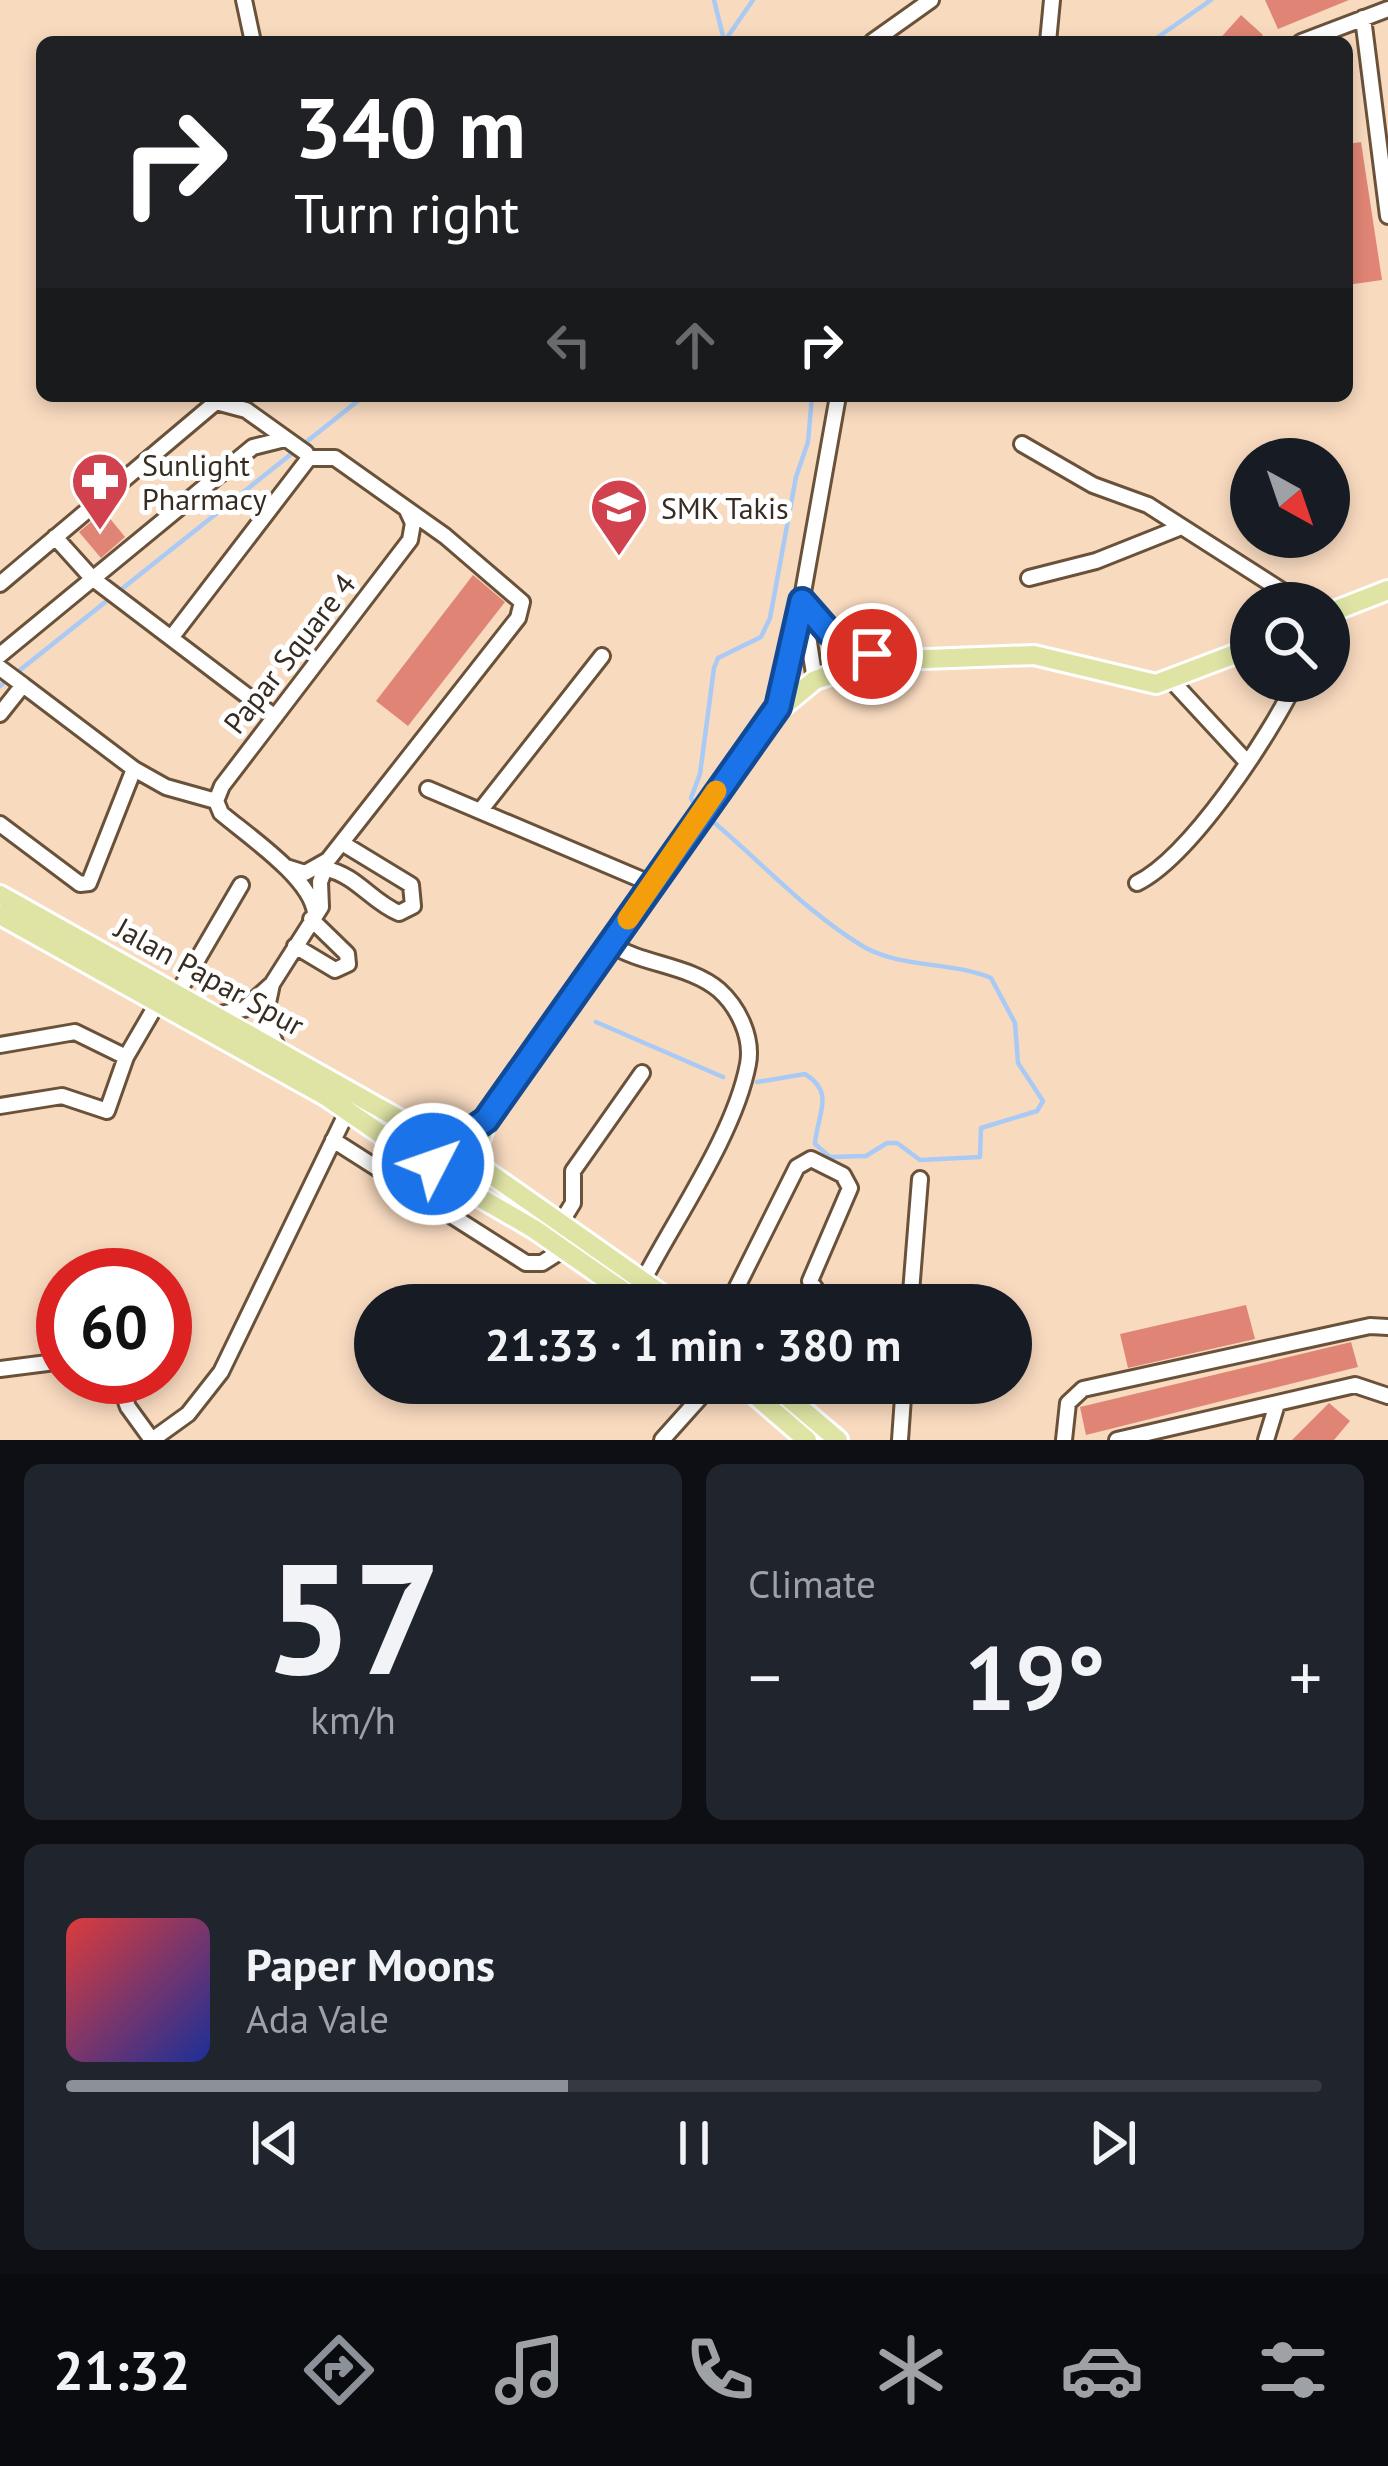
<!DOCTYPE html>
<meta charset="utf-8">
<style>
body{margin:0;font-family:"PT Sans",sans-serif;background:#20242c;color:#f1f3f6;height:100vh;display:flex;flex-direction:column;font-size:45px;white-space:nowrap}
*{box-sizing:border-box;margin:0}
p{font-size:39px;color:#9ea1a6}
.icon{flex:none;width:66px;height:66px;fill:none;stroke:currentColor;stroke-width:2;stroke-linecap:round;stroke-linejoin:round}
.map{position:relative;height:1440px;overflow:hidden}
.panel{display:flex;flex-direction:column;gap:24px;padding:24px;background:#0d0f14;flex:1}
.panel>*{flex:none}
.guide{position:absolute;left:36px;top:36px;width:1317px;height:366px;border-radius:18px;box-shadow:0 6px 18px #0003;background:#202124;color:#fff;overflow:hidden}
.needle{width:78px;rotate:140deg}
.buttons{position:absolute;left:1230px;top:438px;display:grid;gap:24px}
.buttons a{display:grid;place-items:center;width:120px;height:120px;border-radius:50%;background:#171b24;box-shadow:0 6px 18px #0003;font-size:60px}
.speed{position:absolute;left:36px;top:1248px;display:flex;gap:24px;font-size:60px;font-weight:700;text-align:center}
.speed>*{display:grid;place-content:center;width:156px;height:156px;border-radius:50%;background:#171b24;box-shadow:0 6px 18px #0003;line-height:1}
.speed .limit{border:18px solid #d22;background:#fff;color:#111}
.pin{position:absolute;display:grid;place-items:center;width:102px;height:102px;color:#fff;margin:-51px;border:6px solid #fff;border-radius:50%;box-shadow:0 3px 12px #0007}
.me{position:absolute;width:132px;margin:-66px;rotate:49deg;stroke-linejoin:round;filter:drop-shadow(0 0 9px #0008)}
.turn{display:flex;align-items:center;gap:42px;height:252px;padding:0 60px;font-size:54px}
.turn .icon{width:156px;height:156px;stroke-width:2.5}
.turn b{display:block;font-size:84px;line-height:102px}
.lanes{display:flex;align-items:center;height:114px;padding:0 60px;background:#0003;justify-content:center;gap:60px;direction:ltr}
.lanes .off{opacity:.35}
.big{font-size:90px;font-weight:600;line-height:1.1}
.panel .tile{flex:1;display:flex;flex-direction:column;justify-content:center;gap:18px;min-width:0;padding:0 42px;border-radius:18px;background:#20242c}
.panel .dial{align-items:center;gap:0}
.dial b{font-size:156px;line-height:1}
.song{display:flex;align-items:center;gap:36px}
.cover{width:144px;height:144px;border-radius:18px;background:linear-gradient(135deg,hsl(0 70% 55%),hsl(230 70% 35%))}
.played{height:12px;border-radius:6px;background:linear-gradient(90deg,#8c9099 40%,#363941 40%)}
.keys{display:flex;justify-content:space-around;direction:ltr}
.heat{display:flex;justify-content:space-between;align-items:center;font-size:66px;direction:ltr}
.panel .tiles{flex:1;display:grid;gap:24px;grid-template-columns:1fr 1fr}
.tile:last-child{grid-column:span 2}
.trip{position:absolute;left:354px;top:1284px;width:678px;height:120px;border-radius:60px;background:#171b24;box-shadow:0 6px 18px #0003;font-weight:600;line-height:120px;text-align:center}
.dock{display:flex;height:192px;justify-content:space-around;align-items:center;background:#090b0e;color:#9ea1a6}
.dock .icon{width:84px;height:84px}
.dock .on{color:#8c9099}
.dock b{font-size:54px;color:#f1f3f6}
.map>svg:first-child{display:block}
</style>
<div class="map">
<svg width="1388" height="1440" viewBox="0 0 1388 1440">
<rect width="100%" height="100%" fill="#f8dabf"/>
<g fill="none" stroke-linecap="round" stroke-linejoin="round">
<path stroke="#a8caf4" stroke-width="4.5" d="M 714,0 L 724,40
M 724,42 L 753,0
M 1151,42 L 1211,0
M 0,686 L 364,396
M 696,808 L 691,798 L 700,774 L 714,668 L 718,658 L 761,637 L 770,618 L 796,477 L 808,442 L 812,396
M 705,815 C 757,857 805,912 864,947 C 904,969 951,961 991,978 L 1015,1023 L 1018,1063 L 1043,1101 L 1037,1111 L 981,1128 L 980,1157 L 920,1160 L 897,1143 L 887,1143 L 866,1156 L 830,1157 L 815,1144 C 817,1114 836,1093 805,1074 L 757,1082
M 596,1022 L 723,1077"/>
</g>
<path fill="#e08575" d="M 1265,0 L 1349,0 L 1278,29 Z
M 1241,15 L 1263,35 L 1257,42 L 1217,42 Z
M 1361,142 L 1382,280 L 1347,285 L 1347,144 Z
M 104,511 L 125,537 L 101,558 L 79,532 Z
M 473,575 L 505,602 L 408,726 L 376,701 Z
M 1246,1305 L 1255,1339 L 1128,1368 L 1120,1334 Z
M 1351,1342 L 1358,1367 L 1086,1435 L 1080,1407 Z
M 1329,1403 L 1350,1421 L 1334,1440 L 1292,1440 Z"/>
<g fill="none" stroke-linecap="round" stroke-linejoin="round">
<defs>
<path id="minor" d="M 244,0 L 253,42
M 1363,18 L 1388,216
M 872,42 L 931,0
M 1048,42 L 1052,0
M 1301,42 L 1388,9
M 1022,444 L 1093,485 L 1148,505 L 1301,603
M 55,537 L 92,578 L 171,638
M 1029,578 L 1096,561 L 1179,528
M 0,584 L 216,402 L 246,410 L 306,453
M 0,655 L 253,447 L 285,439
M 0,668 L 23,685
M 815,680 L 802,598 L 838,396
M 1172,681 L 1246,761
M 0,714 L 23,685 L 134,769 L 89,883 L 80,884 L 0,824
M 134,769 L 166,787 L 216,801 L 221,813 C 248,836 311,878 315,913
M 428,789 L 652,884
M 216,801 L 222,786 L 410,540 L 413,523 L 407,510
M 480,811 L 602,656
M 286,867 L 305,873 L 328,860
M 327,869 C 357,876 372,902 399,913 L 413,906 L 411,885 L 342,843
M 1137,883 C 1190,857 1270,736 1296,681
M 610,944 C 643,965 690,965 719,990 C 738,1007 753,1037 748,1064 C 735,1133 677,1216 644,1279
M 295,946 L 335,970 L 348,964 L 347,954 L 311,919
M 272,984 L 265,1017 L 276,1045
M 179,991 L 241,885
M 220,1014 L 244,1009 L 272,984 L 321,907 L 320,882 L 328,860 L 518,618 L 522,602 L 445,536 L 335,458 L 309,458 L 171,638 L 275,717
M 0,1045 L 75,1032 L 126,1057
M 0,1106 L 62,1096 L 107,1111 L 126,1057 L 158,1002
M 333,1140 L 526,1263 L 542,1263 L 564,1249
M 562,1221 L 573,1203 L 573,1171 L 642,1073
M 728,1305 L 797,1167 L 811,1159 L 843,1175 L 850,1188 L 810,1281 L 827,1305
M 910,1305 L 920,1179
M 0,1369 L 63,1361
M 117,1377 L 128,1407 L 152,1440
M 152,1440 L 188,1414 L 221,1372 L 348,1110
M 662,1440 L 713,1383
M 900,1440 L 904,1383
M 1064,1440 L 1068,1403 L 1083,1389 L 1370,1326 L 1388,1327
M 1117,1440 L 1355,1385 L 1388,1396
M 1266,1440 L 1277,1404"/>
<path id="major" d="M 803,601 L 830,633 L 884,660
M 1329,613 L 1388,590
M 778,707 L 803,614
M 0,895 L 449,1147
M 0,915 L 327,1097 L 433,1170
M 455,1146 L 486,1120 L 763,723 L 815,680 L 873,661 L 1034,655 L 1156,684 L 1251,648
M 458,1147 L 443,1149 L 435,1158 L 436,1176 L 445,1184 L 468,1178 L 486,1122
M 472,1161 L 677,1305
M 458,1185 L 534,1229 L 643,1305
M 741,1383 L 807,1440
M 771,1383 L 838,1440"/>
</defs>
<use href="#minor" stroke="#6a523a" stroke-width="20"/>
<use href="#major" stroke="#fff" stroke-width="24"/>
<use href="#minor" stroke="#fff" stroke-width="14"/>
<use href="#major" stroke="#dfe4a5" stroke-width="18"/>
</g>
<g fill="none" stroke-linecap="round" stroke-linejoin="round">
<defs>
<path id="route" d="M 433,1164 L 438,1153 L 486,1120 L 778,707 L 802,601 L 830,633 L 872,654"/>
</defs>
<use href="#route" stroke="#114b97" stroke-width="30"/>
<use href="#route" stroke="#1a73e8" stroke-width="21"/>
<path stroke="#f59e0b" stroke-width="21" d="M 628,919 L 716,791"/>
</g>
<defs>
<symbol id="pharmacy-pin" viewBox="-11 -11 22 30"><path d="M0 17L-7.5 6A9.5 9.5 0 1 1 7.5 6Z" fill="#d2424e" stroke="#fff"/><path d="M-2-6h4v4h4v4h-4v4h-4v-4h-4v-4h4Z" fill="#fff"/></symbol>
<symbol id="school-pin" viewBox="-11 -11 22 30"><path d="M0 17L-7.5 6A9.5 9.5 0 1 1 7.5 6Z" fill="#d2424e" stroke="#fff"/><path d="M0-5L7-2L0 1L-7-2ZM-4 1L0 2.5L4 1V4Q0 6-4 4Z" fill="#fff"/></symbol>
</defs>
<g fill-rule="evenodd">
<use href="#pharmacy-pin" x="67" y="448" width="66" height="90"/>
<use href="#school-pin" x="586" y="474" width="66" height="90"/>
</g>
<g text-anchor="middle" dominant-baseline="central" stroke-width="10" stroke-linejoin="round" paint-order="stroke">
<g font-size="30" fill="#372c21" stroke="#fff" text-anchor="start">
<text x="142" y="464">Sunlight<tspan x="142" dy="34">Pharmacy</tspan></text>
<text x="661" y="507">SMK Takis</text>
</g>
<g font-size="30" fill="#372c21" stroke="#fff">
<text transform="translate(289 653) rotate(-52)">Papar Square 4</text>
<text transform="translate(210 976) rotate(29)">Jalan Papar Spur</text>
</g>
</g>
</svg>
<div class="buttons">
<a><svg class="needle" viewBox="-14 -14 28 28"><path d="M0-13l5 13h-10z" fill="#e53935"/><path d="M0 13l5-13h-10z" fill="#9ea1a6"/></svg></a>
<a><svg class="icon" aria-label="search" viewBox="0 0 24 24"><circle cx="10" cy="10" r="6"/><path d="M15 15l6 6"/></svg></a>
</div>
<div class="speed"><div class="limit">60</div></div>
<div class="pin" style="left:872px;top:654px;background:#d93025"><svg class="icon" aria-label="arrive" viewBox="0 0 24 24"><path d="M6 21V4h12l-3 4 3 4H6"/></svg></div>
<svg class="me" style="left:433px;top:1164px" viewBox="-20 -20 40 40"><circle r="17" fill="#1a73e8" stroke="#fff" stroke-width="3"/><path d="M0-11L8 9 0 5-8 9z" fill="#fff"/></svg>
<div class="trip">21:33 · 1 min · 380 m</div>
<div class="guide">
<div class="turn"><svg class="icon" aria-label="right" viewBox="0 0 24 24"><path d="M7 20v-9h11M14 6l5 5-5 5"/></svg><div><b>340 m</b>Turn right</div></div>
<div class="lanes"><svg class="icon off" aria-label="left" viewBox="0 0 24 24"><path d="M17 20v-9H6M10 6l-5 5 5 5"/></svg><svg class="icon off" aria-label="ahead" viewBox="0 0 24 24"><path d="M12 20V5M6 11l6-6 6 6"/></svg><svg class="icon" aria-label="right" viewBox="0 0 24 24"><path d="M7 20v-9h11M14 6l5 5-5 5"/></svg></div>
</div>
</div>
<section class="panel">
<div class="tiles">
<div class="tile dial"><b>57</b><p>km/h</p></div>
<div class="tile"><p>Climate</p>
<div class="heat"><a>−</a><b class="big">19°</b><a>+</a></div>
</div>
<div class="tile">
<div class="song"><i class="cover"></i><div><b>Paper Moons</b><p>Ada Vale</p></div></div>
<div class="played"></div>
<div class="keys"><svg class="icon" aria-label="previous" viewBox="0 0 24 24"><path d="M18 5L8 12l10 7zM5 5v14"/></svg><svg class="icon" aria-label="pause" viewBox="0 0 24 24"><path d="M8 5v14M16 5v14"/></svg><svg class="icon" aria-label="next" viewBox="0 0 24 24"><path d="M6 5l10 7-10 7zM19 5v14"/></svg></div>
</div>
</div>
</section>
<nav class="dock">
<b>21:32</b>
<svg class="icon on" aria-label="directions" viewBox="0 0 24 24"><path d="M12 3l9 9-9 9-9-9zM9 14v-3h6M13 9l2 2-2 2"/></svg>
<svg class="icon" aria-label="music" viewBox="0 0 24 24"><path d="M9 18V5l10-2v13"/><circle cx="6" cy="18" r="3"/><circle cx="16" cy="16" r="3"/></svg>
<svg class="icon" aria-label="phone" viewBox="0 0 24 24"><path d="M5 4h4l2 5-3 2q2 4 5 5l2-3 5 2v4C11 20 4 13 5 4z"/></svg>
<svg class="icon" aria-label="climate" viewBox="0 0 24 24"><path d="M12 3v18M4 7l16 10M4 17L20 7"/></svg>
<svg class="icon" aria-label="car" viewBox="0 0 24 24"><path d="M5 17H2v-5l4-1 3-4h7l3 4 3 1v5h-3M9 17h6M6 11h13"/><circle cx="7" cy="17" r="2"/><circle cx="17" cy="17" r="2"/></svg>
<svg class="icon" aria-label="filters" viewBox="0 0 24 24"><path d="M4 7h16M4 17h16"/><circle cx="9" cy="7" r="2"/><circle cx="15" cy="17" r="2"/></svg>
</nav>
